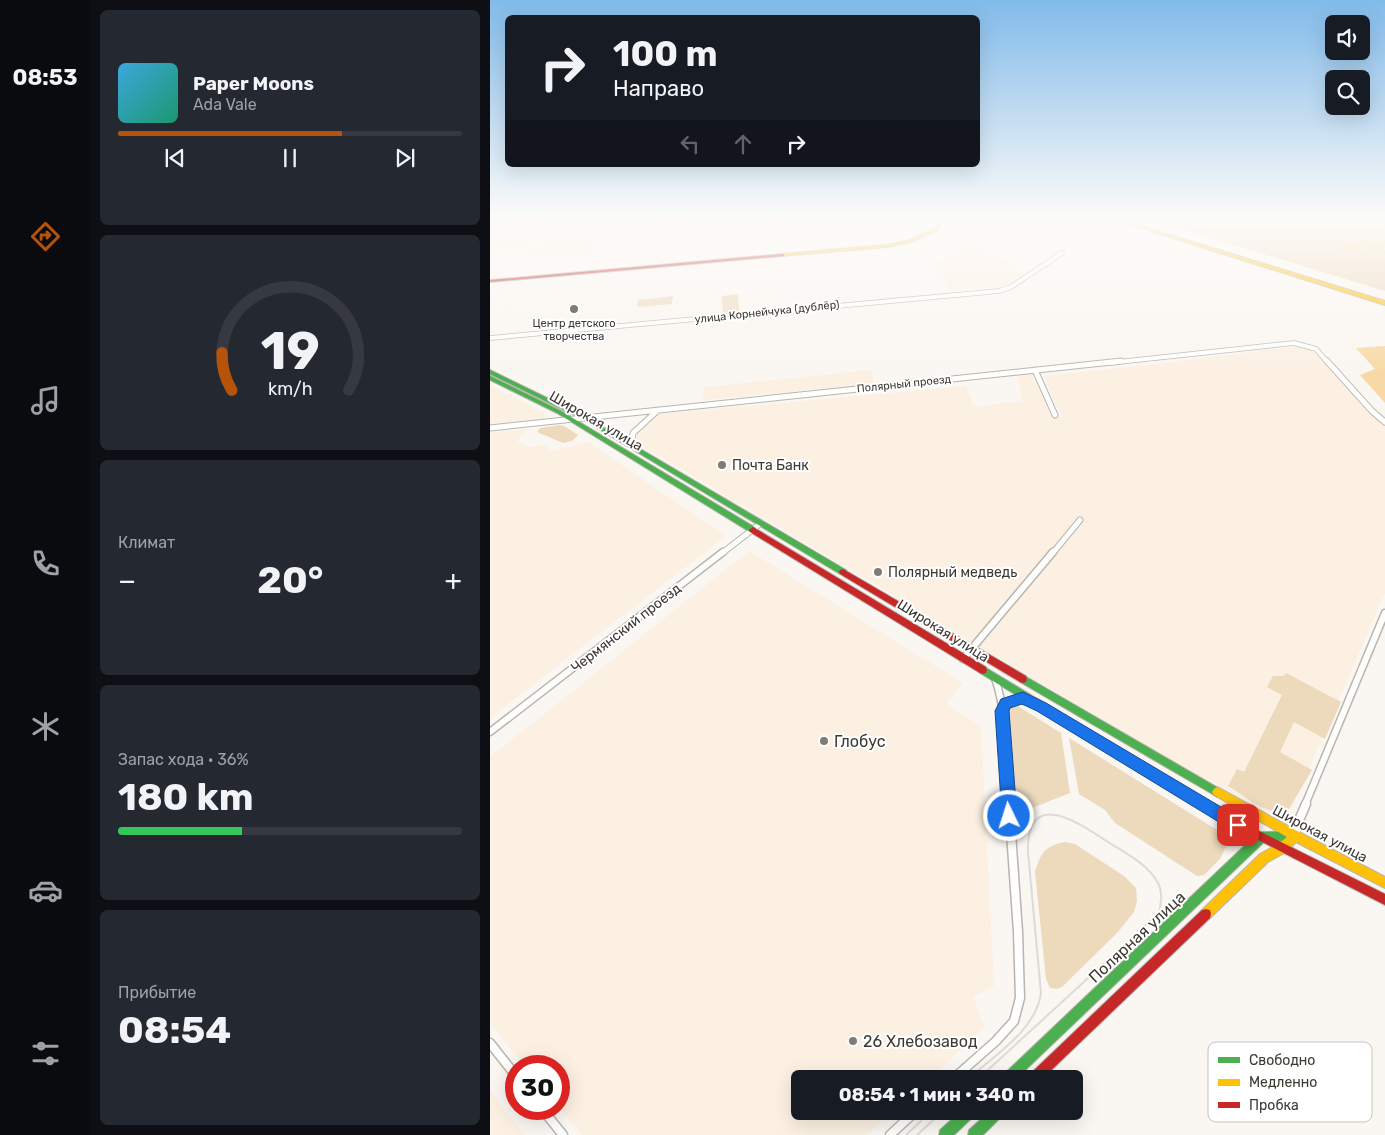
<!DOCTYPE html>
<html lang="ru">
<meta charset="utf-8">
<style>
body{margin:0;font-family:Rubik,sans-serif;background:#242831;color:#f1f3f6;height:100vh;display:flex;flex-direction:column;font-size:19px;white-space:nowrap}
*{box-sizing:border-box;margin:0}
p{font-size:16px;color:#9ea1a6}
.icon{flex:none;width:28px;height:28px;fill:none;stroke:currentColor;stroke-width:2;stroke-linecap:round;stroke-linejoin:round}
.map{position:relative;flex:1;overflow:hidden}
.drawer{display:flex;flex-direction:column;gap:10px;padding:10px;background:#0d0f14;width:400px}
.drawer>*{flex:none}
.banner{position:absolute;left:15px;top:15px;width:475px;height:152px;border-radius:8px;box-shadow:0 5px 20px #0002;background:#171b24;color:#f1f3f6;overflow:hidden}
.tools{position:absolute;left:835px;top:15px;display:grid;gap:10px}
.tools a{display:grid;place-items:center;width:45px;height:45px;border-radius:8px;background:#171b24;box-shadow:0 5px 20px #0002;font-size:25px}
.speed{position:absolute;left:15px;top:1055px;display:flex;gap:10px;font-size:25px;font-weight:700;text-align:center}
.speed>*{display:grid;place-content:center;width:65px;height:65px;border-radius:50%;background:#171b24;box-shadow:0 5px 20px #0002;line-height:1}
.speed .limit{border:8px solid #d22;background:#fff;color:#111}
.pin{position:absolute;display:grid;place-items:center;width:42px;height:42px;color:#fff;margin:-21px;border-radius:10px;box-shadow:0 2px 8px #0006}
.me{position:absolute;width:55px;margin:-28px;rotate:356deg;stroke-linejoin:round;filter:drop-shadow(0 0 4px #0008)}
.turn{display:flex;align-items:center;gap:18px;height:105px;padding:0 25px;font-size:22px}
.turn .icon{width:65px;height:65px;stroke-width:2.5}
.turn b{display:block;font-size:35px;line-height:42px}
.lanes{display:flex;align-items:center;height:48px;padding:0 25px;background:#0003;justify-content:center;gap:25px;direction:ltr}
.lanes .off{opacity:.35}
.big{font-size:38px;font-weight:700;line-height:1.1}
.drawer .card{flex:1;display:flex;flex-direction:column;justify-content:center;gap:8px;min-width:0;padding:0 18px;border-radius:8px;background:#242831}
.drawer .dial{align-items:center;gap:0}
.dial svg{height:130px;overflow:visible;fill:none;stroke:#363941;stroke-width:7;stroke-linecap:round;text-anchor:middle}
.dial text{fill:#f1f3f6;stroke:none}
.song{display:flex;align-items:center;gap:15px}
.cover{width:60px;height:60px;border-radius:8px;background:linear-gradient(135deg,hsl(200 70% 55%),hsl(160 70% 35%))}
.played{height:5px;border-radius:2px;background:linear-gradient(90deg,#b45309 65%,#363941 65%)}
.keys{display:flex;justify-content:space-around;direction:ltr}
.heat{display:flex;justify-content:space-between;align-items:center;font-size:28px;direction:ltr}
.charge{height:8px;border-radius:4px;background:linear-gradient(90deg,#34c759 36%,#363941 0)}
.trip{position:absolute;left:301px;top:1070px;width:292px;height:50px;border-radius:8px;background:#171b24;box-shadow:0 5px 20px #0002;font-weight:700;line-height:50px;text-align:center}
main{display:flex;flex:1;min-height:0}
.dock{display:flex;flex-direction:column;width:90px;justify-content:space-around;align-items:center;background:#090b0e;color:#9ea1a6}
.dock .icon{width:35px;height:35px}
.dock .active{color:#b45309}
.dock b{font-size:22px;color:#f1f3f6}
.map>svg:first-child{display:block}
</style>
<main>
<nav class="dock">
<b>08:53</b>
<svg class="icon active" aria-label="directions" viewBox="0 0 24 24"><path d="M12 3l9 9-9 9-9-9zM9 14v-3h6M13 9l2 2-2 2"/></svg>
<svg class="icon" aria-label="music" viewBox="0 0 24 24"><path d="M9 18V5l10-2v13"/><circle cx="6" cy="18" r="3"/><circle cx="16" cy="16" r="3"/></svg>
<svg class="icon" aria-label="phone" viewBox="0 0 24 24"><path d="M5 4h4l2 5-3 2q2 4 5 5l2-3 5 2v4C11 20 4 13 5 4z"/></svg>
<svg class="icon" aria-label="climate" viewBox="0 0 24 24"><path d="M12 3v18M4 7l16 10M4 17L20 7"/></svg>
<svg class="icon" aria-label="car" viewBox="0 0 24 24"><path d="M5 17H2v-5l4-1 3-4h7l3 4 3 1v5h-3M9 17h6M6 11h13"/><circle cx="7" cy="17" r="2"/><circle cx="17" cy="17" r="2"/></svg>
<svg class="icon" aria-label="filters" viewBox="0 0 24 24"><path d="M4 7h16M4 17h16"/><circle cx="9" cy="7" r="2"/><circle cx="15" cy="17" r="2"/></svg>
</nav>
<section class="drawer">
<div class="card">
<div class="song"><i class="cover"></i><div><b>Paper Moons</b><p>Ada Vale</p></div></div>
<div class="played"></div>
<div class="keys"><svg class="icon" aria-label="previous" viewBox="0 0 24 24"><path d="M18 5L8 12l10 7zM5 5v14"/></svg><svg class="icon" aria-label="pause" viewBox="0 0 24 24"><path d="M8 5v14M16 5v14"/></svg><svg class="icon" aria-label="next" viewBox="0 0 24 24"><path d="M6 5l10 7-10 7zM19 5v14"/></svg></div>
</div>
<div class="card dial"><svg viewBox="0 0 100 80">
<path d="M14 69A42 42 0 1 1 86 69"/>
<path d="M14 69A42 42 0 0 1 8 46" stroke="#b45309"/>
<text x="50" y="56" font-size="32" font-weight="700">19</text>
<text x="50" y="72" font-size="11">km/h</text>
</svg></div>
<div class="card"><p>Климат</p>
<div class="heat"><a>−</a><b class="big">20°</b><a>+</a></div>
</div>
<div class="card"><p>Запас хода · 36%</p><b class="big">180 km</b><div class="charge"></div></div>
<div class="card"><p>Прибытие</p><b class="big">08:54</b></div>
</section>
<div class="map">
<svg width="895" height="1135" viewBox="0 0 895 1135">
<rect width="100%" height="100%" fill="#faf6f1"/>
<path fill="#fbf0e2" d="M 0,217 L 41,217 L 81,227 L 27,254 L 0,247 Z
M 155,217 L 195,217 L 201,220 L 167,233 Z
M 247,217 L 296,217 L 311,224 L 284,235 Z
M 86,226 L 110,233 L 104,254 L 66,257 L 33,254 Z
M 479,246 L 527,264 L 520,269 L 534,274 L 515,286 L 462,291 L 445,264 Z
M 808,346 L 823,351 L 879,412 L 895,424 L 895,593 L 802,808 L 783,815 L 766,809 L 680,760 L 144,441 L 146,432 L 165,416 L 171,414 L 476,386 L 484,407 L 533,401 L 527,375 L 541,373 L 562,419 L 572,417 L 553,376 L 658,365 Z
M 382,370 L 384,383 L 213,400 L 214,387 Z
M 0,386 L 53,412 L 56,418 L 0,424 Z
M 37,429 L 27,441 L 38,447 L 55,445 L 61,451 L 98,442 L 236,536 L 0,718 L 0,433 Z
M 259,551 L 473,683 L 456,704 L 491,726 L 504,986 L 483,997 L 495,1027 L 439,1079 L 310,1079 L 310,1111 L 403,1111 L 377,1135 L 92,1135 L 69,1107 L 69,1066 L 35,1066 L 0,1024 L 0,757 Z
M 0,1090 L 33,1134 L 34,1135 L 0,1135 Z"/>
<path fill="#eddabc" d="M 651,217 L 816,217 L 844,219 L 852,217 L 895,219 L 895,244 C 880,243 867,245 852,247 L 848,251 L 865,252 L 879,249 L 893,252 L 895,249 L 895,291 Z
M 248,294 L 249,311 L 233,313 L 232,296 Z
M 183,296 L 182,304 L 147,307 L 148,300 Z
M 70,425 L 74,426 L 88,435 L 82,441 L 73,443 L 47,432 L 50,428 Z
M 796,673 L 851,702 L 835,739 L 804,722 L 790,752 L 822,770 L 797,812 C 777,816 755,796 738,786 L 747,769 L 754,772 L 792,695 L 777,687 L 783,676 L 794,676 Z
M 526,705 L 571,733 L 580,793 L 527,814 L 518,711 L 520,706 Z
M 579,738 L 740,838 L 730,859 L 714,875 L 707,876 L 625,823 L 615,810 L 589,794 Z
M 575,842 L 585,844 L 634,876 L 646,888 L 647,901 L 644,912 L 628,932 L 572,987 L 567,989 L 560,988 L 556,979 L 545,872 C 551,853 554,846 575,842 Z"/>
<path fill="#f7d9a5" d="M 853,243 L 868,243 L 872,246 L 878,243 L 893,244 L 895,244 C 895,251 893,252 886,255 L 879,249 L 865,252 L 850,252 L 848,249 Z
M 895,346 L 895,403 L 870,375 L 885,369 L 866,348 Z"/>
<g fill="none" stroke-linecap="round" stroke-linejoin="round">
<defs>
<path id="street-far3" d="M 0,338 L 509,291 L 521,287 L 572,253
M 619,363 L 804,343 L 826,349 L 838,363"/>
<path id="street-far2" d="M 837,361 L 882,411 L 895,422
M 545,370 L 565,415
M 0,428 L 631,361
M 141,445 L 143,433 L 167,411
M 231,554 L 271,523
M 562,554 L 590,520"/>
<path id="street-far1" d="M 473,659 L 563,552
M 505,678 C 518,716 516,765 519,805
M 513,709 L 524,700 L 538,701
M 0,732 L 233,552
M 815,805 L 895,613"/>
<path id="street" d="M 805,836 L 807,825 L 816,804
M 0,1043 L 26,1076
M 463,1079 L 506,1041 L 524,1021 L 530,998 L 528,932 L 519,804
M 52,1109 L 73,1135
M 400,1135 L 426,1111"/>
<path id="fast" d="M 0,370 L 96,417 L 356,570 L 357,572 L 356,574 L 350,574 L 92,419 L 0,374 Z
M 0,376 L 71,411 L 266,528 L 267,530 L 266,532 L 260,532 L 67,413 L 0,380 Z
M 493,666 L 698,790 L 700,793 L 698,796 L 695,798 L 692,796 L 490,673 L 489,670 L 490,667 Z
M 533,675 L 730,789 L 732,792 L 730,795 L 727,797 L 724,795 L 530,682 L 529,679 L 530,676 Z
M 805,831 L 809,832 L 810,836 L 809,840 L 805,841 L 774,842 L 526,1079 L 511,1079 L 513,1075 L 768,833 L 772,832 Z
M 471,1111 L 487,1111 L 485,1115 L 464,1135 L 449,1135 L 450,1130 Z
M 500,1111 L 515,1111 L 513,1115 L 493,1135 L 478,1135 L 479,1130 Z"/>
<path id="slow" d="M 450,217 L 454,217 L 447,231 L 421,242 L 397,247 L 292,256 L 290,255 L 292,254 L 397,245 L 420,240 L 443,229 Z
M 616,217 L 622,217 L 895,301 L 895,305 Z
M 727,787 L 809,832 L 895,877 L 895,888 L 806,842 L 796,852 L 778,862 L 720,918 L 716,919 L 712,918 L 711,914 L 712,910 L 770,854 L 788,844 L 797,837 L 724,795 L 722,792 L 724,789 Z"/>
<path id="jam" d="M 292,254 L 294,254 L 294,256 L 0,282 L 0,280 Z
M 263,527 L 496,667 L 497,670 L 496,673 L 493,674 L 490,673 L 260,532 L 259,530 Z
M 353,569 L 536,676 L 537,679 L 536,682 L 533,683 L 530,682 L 350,574 L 349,572 L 350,570 Z
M 695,788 L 751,822 L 895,894 L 895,905 L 745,828 L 692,796 L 690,793 L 692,790 Z
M 716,909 L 720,910 L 721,914 L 720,918 L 552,1079 L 537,1079 L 539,1075 L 712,910 Z"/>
</defs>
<use href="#street-far3" stroke="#b9b5b0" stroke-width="5.5"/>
<use href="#street-far2" stroke="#b9b5b0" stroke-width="7"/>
<use href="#street-far1" stroke="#b9b5b0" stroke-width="9"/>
<use href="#street" stroke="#b9b5b0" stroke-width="11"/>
<use href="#fast" stroke="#b9b5b0" stroke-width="2"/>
<use href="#slow" stroke="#b9b5b0" stroke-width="2"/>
<use href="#jam" stroke="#b9b5b0" stroke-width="2"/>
<use href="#street-far3" stroke="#fefefd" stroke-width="4"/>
<use href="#street-far2" stroke="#fefefd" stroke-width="5"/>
<use href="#street-far1" stroke="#fefefd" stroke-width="6"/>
<use href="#street" stroke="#fefefd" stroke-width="8"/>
<use href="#fast" fill="#4caf50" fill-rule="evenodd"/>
<use href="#slow" fill="#ffc107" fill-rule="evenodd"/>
<use href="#jam" fill="#c62828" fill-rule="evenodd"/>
<path stroke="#dbdbd9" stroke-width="2" d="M 478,1079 C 505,1055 546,1030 551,993 L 538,852 C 537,787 588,822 618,842 C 635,853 658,864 668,883 C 673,893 671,903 669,913 L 488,1079
M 416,1135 L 431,1121
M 427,1135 L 453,1111"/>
</g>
<linearGradient id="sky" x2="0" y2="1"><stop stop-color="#81bae9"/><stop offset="0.58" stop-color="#fdfbf9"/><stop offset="1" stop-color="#fdfbf9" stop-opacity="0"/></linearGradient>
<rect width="895" height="376" fill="url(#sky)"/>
<path fill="#1a73e8" stroke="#114b97" d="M 533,692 L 556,703 L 753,820 L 755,825 L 753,830 L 748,832 L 742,830 L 547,711 L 532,704 L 520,708 L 519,711 L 527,816 L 525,821 L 519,823 L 514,821 L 512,816 L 505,711 L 511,699 Z"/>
<g fill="#7f7b76" stroke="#fff" stroke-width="2">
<circle cx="84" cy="309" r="5"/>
<circle cx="232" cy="465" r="5"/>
<circle cx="388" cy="572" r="5"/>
<circle cx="334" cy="741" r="5"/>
<circle cx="363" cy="1041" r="5"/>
</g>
<g text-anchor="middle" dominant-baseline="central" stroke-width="4" stroke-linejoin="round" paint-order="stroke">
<g font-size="11" fill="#3d3933" stroke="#fff">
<text transform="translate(277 312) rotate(-6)">улица Корнейчука (дублёр)</text>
<text transform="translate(414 384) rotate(-6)">Полярный проезд</text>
</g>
<g font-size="11" fill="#3d3933" stroke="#fff">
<text x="84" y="323">Центр детского<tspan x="84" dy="13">творчества</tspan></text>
</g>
<g font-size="14" fill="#3d3933" stroke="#fff">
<text transform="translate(106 421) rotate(30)">Широкая улица</text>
<text transform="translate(136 628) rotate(-38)">Чермянский проезд</text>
<text transform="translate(453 631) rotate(32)">Широкая улица</text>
<text transform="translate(830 834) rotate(28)">Широкая улица</text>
</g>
<g font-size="14" fill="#3d3933" stroke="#fff" text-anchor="start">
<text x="242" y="465">Почта Банк</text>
<text x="398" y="572">Полярный медведь</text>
</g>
<g font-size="16" fill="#3d3933" stroke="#fff" text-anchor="start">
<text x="344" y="741">Глобус</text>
<text x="373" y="1041">26 Хлебозавод</text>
</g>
<g font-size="16" fill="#3d3933" stroke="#fff">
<text transform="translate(647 937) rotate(-43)">Полярная улица</text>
</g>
</g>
<rect x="718" y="1042" width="164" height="80" rx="8" fill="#fff" stroke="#c5c4c2" stroke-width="1"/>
<rect x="728" y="1057" width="22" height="6" fill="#4caf50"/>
<rect x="728" y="1079" width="22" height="7" fill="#ffc107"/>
<rect x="728" y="1102" width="22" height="6" fill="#c62828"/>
<g font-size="14" fill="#3d3933">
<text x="759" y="1065">Свободно</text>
<text x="759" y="1087">Медленно</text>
<text x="759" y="1110">Пробка</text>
</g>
</svg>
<div class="tools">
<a><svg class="icon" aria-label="sound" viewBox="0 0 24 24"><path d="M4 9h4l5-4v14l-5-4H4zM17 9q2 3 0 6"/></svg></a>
<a><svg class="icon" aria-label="search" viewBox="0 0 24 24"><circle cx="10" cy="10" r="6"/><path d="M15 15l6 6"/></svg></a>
</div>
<div class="speed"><div class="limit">30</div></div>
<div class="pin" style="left:748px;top:825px;background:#d93025"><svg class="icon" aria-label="arrive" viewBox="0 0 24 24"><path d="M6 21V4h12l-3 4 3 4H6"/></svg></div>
<svg class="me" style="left:519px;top:816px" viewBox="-20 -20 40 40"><circle r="17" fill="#1a73e8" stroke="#fff" stroke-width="3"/><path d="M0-11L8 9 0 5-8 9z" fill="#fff"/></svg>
<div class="trip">08:54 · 1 мин · 340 m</div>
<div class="banner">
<div class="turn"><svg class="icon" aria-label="right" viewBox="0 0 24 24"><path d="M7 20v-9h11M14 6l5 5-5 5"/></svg><div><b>100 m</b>Направо</div></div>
<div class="lanes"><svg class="icon off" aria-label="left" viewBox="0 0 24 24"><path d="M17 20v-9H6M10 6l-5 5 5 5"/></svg><svg class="icon off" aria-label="ahead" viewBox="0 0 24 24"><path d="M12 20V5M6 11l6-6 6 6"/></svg><svg class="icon" aria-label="right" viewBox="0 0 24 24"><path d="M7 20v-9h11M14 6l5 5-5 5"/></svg></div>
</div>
</div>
</main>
